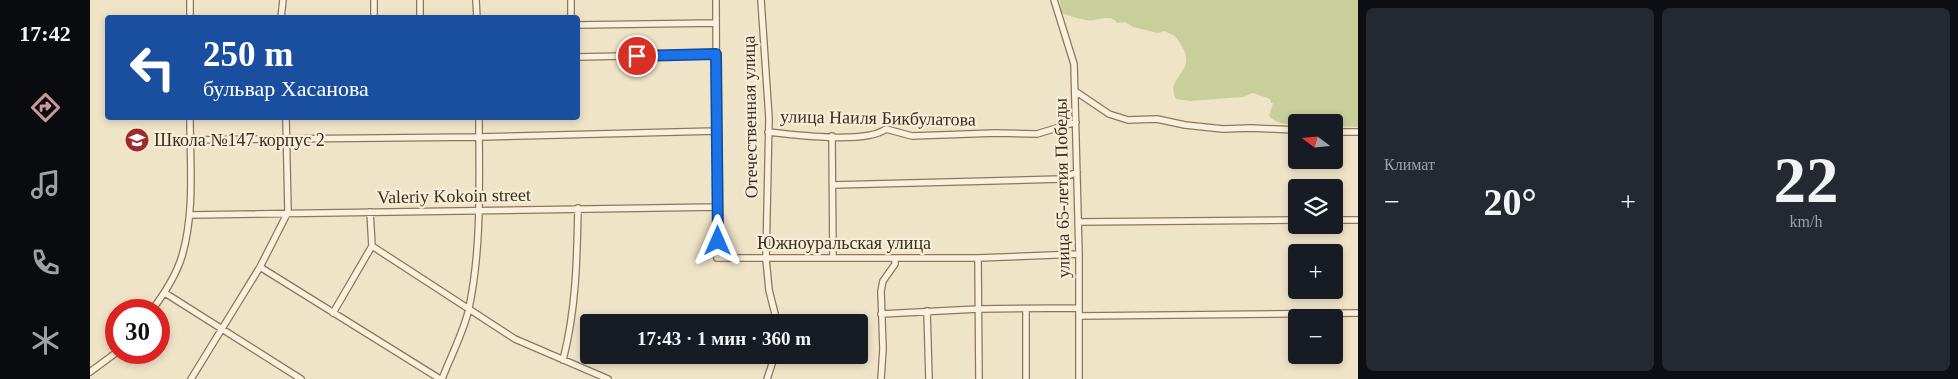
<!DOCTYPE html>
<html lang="ru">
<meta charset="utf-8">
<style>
body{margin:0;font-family:"Times New Roman",serif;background:#242831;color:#f1f3f6;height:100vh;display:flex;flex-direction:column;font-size:19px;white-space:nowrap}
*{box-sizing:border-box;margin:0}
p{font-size:16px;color:#9ea1a6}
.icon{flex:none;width:28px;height:28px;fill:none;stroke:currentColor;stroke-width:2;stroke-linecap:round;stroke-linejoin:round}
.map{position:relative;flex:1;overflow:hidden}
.side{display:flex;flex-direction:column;gap:8px;padding:8px;background:#0d0f14;width:600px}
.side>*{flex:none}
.top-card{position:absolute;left:15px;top:15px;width:475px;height:105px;border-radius:5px;box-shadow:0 2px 8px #0003;background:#1a4fa0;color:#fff;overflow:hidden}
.needle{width:32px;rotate:286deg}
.tools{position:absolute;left:1198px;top:114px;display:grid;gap:10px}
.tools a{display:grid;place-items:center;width:55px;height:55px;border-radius:5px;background:#171b24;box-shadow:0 2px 8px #0003;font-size:25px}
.speed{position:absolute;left:15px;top:299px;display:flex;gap:10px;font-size:25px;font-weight:700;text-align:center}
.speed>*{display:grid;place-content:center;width:65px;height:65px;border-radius:50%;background:#171b24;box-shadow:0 2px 8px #0003;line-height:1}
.speed .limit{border:8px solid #d22;background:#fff;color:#111}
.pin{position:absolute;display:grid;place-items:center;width:42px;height:42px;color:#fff;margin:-21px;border:2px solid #fff;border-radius:50%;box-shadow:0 1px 5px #0007}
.me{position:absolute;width:55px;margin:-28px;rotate:0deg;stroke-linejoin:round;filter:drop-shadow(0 0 4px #0008)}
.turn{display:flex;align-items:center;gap:18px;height:105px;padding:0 15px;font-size:22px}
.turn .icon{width:65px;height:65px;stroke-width:2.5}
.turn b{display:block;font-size:35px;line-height:42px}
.big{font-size:38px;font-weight:700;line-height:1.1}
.side .widget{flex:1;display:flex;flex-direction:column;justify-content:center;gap:8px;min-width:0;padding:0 18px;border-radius:8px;background:#242831}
.side .dial{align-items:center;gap:0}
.dial b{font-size:65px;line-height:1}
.heat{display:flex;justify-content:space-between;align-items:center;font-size:28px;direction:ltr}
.side .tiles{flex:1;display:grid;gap:8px;grid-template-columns:repeat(2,1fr)}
.trip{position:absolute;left:490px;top:314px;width:288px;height:50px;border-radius:5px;background:#171b24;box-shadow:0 2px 8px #0003;font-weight:700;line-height:50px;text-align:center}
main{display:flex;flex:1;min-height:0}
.dock{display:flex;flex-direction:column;width:90px;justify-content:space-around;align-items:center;background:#090b0e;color:#9ea1a6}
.dock .icon{width:35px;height:35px}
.dock .current{color:#cc999b}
.dock b{font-size:22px;color:#f1f3f6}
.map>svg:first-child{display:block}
</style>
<main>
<nav class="dock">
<b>17:42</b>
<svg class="icon current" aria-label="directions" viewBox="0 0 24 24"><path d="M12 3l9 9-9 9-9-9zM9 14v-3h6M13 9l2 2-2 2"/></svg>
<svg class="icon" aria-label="music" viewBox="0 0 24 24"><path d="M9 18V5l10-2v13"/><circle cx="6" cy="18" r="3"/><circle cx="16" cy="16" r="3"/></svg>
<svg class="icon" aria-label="phone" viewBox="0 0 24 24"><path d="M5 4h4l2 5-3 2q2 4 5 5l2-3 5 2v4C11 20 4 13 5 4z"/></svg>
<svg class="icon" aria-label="climate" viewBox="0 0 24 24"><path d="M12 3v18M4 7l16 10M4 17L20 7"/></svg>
</nav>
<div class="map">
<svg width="1268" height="379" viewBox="0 0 1268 379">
<rect width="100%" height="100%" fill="#f0e4c8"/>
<path fill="#c9cf9b" d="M 970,0 L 1268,0 L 1268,127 L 1244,126 L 1244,122 L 1206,122 L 1206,124 C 1195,124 1187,124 1179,116 L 1183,103 L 1181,103 L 1180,99 L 1163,93 L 1153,97 L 1100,101 L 1086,99 C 1074,76 1109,72 1091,45 C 1085,35 1086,36 1074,31 L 1068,33 L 1043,27 L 1035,22 L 1027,23 C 1022,15 1012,19 1004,20 C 995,22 981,16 971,13 Z"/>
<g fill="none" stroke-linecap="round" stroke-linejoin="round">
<defs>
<path id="street" d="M 100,0 L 100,18
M 284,0 L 284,18
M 386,0 L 387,18
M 481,0 L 481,18
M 626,0 L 627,258 L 888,258 L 989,254
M 671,0 L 679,118 L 676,259 L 679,290 L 687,322
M 964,0 L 984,64 L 989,254 L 989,379
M 191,18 L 193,0
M 330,18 L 330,0
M 488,25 L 626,23
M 488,57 L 626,54
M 985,91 L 1019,114 L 1038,120 L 1067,119 L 1095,125 L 1133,129 L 1161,128 L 1206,130
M 678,132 C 705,135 776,144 796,129 L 822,136 L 906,133 L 947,134 L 986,122
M 1244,132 L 1268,132
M 742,136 L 743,258
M 100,140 L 389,137 L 626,131
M 743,185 L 971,179 L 987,172
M 100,215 L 628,207
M 1244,220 L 1268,220
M 988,222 L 1206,220
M 282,246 L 425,339 L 518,379
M 888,258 L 889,379
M 170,267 L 350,379
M 75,293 L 211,379
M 936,309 L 936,379
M 62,310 C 74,294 86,276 92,256 C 105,212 100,163 100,118
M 837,311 L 839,379
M 243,313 L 282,246 L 280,212
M 791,314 L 888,309 L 989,308
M 989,316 L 1267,313
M 473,360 C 486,310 487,260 488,208
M 0,372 L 27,352
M 101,379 L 170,267 L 198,212 L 196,118
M 352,379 C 360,358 375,329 379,308 C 392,246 389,181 389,118
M 677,379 L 685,355
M 791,379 L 793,349 L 791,291 L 793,281 L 805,264 L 805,258"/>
</defs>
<use href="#street" stroke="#8d765c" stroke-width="8"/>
<use href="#street" stroke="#faf1dc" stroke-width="5.5"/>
</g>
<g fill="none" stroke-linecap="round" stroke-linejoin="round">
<defs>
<path id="route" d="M 547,56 L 626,54 L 628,241"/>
</defs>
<use href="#route" stroke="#114b97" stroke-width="12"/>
<use href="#route" stroke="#1a73e8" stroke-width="9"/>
</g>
<defs>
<symbol id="school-disc" viewBox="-11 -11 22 22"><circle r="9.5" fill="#9e2a2b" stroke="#f7eed8"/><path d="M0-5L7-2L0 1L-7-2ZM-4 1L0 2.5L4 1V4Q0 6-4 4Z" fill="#fff"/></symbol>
</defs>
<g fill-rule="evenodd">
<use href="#school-disc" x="33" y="126" width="28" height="28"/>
</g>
<g text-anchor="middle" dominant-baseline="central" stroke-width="4.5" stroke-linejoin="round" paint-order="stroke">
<g font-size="18" fill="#3d2e20" stroke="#f7eed8">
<text transform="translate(660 117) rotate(-91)">Отечественная улица</text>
<text transform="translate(788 118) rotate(1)">улица Наиля Бикбулатова</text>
<text transform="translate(972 188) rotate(-91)">улица 65-летия Победы</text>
<text transform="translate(364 196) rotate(-1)">Valeriy Kokoin street</text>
<text x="754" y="243">Южноуральская улица</text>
</g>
<g font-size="18" fill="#3d2e20" stroke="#f7eed8" text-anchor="start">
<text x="64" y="140">Школа №147 корпус 2</text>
</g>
</g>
</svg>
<div class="tools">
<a><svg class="needle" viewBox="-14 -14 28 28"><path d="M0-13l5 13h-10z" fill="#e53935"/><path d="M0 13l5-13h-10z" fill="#9ea1a6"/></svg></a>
<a><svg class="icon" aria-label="layers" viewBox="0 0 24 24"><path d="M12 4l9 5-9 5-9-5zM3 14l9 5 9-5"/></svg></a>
<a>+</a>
<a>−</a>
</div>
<div class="speed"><div class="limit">30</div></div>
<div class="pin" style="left:547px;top:56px;background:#d93025"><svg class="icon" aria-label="arrive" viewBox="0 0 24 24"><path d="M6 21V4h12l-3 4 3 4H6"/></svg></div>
<svg class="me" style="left:628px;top:241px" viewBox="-20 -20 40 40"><path d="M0-17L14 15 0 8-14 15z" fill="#1a73e8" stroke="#fff" stroke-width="4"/></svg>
<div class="trip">17:43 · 1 мин · 360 m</div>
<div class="top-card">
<div class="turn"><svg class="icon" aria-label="left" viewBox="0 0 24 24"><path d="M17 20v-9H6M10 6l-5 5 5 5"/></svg><div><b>250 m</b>бульвар Хасанова</div></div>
</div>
</div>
<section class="side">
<div class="tiles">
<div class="widget"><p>Климат</p>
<div class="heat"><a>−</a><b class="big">20°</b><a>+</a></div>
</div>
<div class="widget dial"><b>22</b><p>km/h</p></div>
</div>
</section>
</main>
